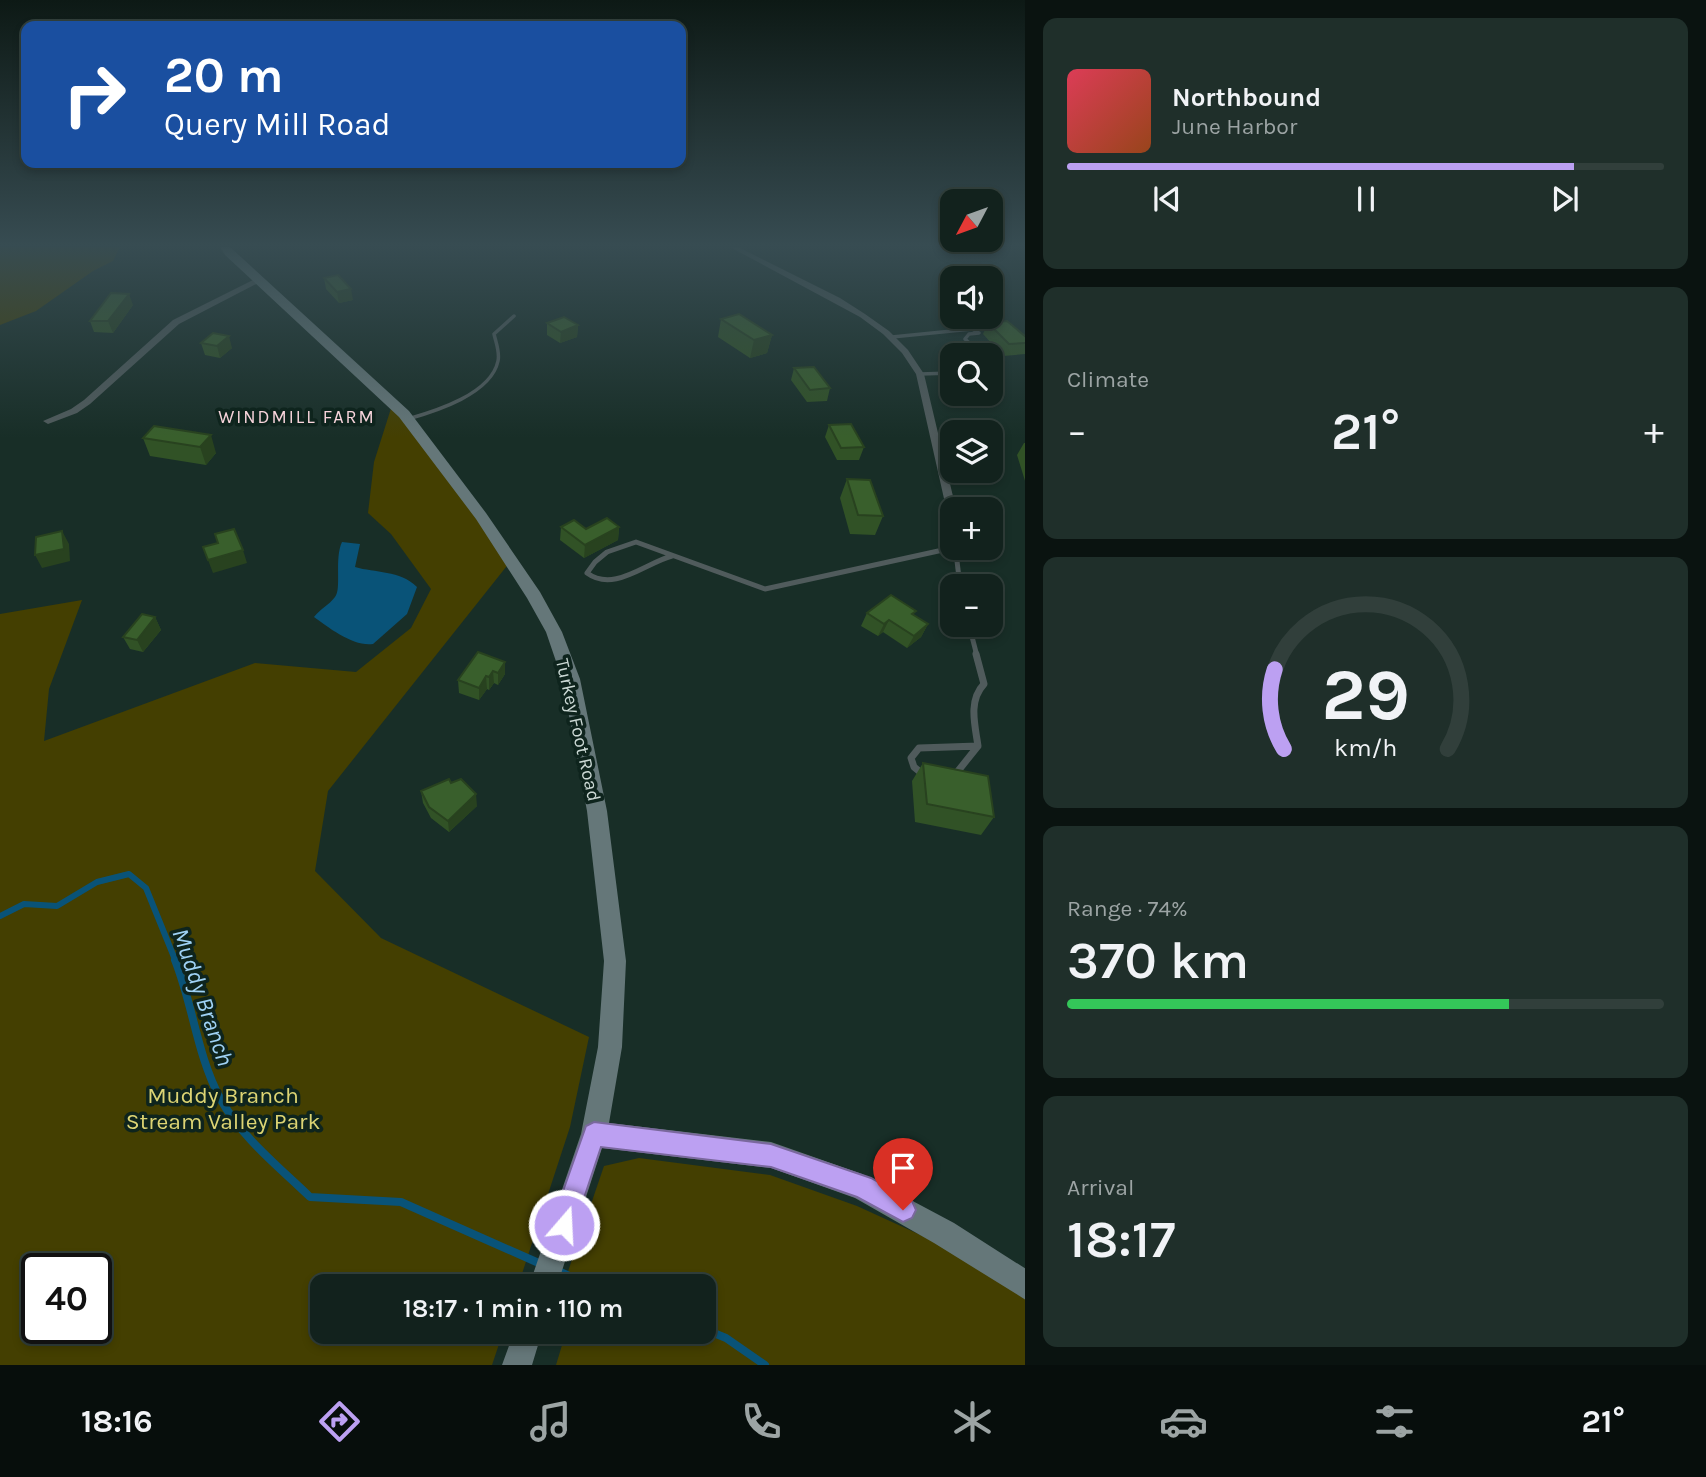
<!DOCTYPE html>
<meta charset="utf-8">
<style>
body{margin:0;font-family:Karla,sans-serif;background:#1f2f2a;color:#f1f3f6;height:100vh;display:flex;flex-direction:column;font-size:26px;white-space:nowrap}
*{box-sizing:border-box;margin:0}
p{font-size:23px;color:#9ca4a4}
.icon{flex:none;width:38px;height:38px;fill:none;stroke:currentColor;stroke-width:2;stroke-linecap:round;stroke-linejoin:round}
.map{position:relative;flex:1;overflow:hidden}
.side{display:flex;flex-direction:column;gap:18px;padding:18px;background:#0a1310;width:681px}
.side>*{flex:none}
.hud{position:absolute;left:21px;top:21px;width:665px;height:147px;border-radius:14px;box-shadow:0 4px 10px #0003,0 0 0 2px #313f3b;background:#1a4fa0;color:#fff;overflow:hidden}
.needle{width:46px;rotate:229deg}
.fabs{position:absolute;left:940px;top:189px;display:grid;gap:14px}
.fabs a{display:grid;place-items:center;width:63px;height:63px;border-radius:14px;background:#12221d;box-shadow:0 4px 10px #0003,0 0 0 2px #313f3b;font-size:35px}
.speed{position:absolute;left:21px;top:1253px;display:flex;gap:14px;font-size:35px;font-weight:700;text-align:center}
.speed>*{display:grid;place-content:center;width:91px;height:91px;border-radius:50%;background:#12221d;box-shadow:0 4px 10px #0003,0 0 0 2px #313f3b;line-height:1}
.speed .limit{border:4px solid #111;border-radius:10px;background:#fff;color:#111}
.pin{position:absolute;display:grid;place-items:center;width:60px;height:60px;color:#fff;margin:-72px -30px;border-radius:50% 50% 50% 0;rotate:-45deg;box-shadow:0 0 7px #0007}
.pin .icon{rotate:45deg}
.me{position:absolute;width:77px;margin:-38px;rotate:19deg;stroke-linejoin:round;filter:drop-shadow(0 0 5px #0008)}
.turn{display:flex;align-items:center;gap:24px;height:147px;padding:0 28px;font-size:32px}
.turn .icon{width:91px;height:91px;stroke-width:2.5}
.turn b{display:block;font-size:49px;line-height:60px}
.big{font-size:52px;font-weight:600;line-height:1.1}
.side .widget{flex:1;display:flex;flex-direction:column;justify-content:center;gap:10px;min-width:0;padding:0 24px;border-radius:14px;background:#1f2f2a}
.side .dial{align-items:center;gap:0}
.dial svg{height:182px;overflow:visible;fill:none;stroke:#313f3b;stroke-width:7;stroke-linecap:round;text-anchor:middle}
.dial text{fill:#f1f3f6;stroke:none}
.song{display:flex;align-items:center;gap:21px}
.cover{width:84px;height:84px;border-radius:10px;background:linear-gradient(135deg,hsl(350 70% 55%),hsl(20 70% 35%))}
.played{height:7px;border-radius:4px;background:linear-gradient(90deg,#bca0f2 85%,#313f3b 85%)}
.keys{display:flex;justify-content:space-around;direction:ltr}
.heat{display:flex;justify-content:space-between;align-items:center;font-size:38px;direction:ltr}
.charge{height:10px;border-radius:5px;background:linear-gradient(90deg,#34c759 74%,#313f3b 0)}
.trip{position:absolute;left:310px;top:1274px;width:406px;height:70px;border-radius:14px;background:#12221d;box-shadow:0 4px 10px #0003,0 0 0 2px #313f3b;font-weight:600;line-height:70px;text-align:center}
.tab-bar{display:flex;height:112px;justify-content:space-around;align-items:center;background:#070e0c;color:#9ca4a4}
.tab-bar .icon{width:49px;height:49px}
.tab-bar .current{color:#bca0f2}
.tab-bar b{font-size:32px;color:#f1f3f6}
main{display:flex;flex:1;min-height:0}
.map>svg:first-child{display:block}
</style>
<main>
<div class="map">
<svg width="1026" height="1365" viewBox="0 0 1026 1365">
<rect width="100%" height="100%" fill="#182e27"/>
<path fill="#443f01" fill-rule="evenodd" d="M 0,247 L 120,247 L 113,261 L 93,271 L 36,311 L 0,325 Z
M 393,402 L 510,562 L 328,791 L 315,871 L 381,938 L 589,1037 L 570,1127 L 518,1286 L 322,1286 L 322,1332 L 503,1332 L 492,1365 L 0,1365 L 0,614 L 82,600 L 49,689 L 44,741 L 255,663 L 356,672 L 411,628 L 431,589 L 391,534 L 368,513 L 374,462 ZM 37,1269 L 96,1269 L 96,1328 L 37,1328 Z
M 639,1158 L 770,1175 L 857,1206 L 949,1248 L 1025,1299 L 1025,1365 L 556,1365 L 566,1332 L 704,1332 L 704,1286 L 563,1286 L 604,1166 Z"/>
<path fill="#095378" d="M 342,542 L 360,544 L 355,567 C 375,573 400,570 417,587 L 407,614 L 373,644 C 354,647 329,628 314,617 C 320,609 329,605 335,597 C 342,589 334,559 342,542 Z"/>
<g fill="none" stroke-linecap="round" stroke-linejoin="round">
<path stroke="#095378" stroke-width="6" d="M 0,916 L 24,904 L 57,906 L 97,882 L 129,874 L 146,888 L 176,962"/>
<path stroke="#095378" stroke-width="8" d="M 175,960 C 193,1005 197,1055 220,1098 C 241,1137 278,1166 310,1197 L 401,1202 L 541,1264
M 556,1270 L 592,1286
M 704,1329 L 726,1338 L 765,1365"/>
<path stroke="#505b5c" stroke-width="3.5" d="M 892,337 L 972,329 L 979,333 L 969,334 L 965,339 L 982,355
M 920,374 L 952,373
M 408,419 C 436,411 491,394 498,361 C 500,352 496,343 494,334 L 514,316"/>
<path stroke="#505b5c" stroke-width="5" d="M 959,548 L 957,561 L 960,586
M 672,556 C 645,563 614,593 587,573 L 595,562 L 607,552 L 636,542 L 765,589 L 952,548
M 969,625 L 977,656"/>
<path stroke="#505b5c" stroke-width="7" d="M 925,776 L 914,767 L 911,758 L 919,748 L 978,746
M 954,776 L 978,746 C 975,725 968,701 984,684 L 976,654"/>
<path fill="#505b5c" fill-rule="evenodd" d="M 730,247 L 738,247 L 840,298 L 865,314 L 889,331 L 908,350 L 924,374 L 956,509 L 952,509 L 952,515 L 947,512 L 916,374 L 902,353 L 883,334 L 860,317 Z
M 255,279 L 262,281 L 179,324 L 90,404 L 77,413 L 48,424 L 43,421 L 71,409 L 84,400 L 173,320 Z"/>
<path fill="#657779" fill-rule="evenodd" d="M 220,247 L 230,247 L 409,411 L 486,513 L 540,592 L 562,632 L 580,679 L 607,811 L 626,961 L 622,1047 L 609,1123 L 771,1142 L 862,1174 L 954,1223 L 1026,1269 L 1026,1300 L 934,1243 L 855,1198 L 771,1168 L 602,1148 L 557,1286 L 529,1286 L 581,1134 L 598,1047 L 604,961 L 587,811 L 562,679 L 546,632 L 527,598 L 476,519 L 399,417 L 225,255 Z
M 514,1332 L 542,1332 L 532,1365 L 502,1365 Z"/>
</g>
<path fill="#315226" d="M 324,278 L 353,300 L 339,303 L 326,289 Z
M 133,305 L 113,333 L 94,332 L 90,321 Z
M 721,319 L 772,335 L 767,353 L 750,358 L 718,337 Z
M 547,323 L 578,325 L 577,337 L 560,343 L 547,335 Z
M 988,323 L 1026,343 L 1025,354 L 1003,356 L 983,334 Z
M 201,343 L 232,348 L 220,358 L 205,355 Z
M 794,368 L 830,388 L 827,401 L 807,402 L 791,380 Z
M 829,425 L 864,447 L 859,460 L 837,460 L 825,437 Z
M 154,426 L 216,453 L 206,465 L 150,456 L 143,438 Z
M 1024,443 L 1026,443 L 1026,484 L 1017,455 Z
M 847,479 L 883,516 L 875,535 L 850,534 L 840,498 Z
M 561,527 L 586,529 L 619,527 L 618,540 L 584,558 L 560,540 Z
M 867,613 L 914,615 L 928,624 L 921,637 L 907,648 L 883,632 L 878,636 L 861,626 Z
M 155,617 L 161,630 L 143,652 L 130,649 L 123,637 Z
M 505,662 L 505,674 L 498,685 L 494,683 L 489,690 L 487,689 L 479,700 L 459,693 L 458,680 Z
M 923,763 L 994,817 L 981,835 L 915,822 L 912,781 Z
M 451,783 L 477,806 L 449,832 L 431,818 L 423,803 L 421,791 Z"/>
<path fill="#28421f" d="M 351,289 L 353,300 L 339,303 L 337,292 Z
M 129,294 L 133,305 L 113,333 L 108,321 Z
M 578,325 L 577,337 L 560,343 L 561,332 Z
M 772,335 L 767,353 L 750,358 L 754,340 Z
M 229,336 L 232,348 L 220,358 L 217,346 Z
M 211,435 L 216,453 L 206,465 L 200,447 Z
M 619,527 L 618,540 L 584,558 L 585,545 Z
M 62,531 L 69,544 L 70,561 L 42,568 L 35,555 Z
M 243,550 L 247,563 L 213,573 L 208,560 Z
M 155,617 L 161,630 L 143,652 L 137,640 Z
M 889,620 L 883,632 L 878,636 L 884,624 Z
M 928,624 L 921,637 L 907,648 L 914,636 Z
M 505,662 L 505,674 L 498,685 L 498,673 Z
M 493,671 L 494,683 L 489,690 L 489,677 Z
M 486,676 L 487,689 L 479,700 L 479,688 Z
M 476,794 L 477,806 L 449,832 L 448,821 Z"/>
<path fill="#395f2c" stroke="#28421f" stroke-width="2" d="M 338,275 L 351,289 L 337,292 L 324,278 Z
M 111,293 L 129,294 L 108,321 L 90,321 Z
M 739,314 L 772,335 L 754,340 L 721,319 Z
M 564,317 L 578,325 L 561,332 L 547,323 Z
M 1007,321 L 1026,337 L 1026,343 L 1009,344 L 988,323 Z
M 213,333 L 229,336 L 217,346 L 201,343 Z
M 814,367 L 830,388 L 810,390 L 794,368 Z
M 851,424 L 864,447 L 841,448 L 829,425 Z
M 154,426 L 211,435 L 200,447 L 143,438 Z
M 847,479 L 870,480 L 883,516 L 858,515 Z
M 607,518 L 619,527 L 585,545 L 561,527 L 574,520 L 586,529 Z
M 234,529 L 243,550 L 208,560 L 203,547 L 218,543 L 215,534 Z
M 62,531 L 64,549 L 35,555 L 36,537 Z
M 891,595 L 916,611 L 912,614 L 928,624 L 914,636 L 889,620 L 884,624 L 867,613 Z
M 142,614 L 155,617 L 137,640 L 123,637 Z
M 478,652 L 505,662 L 498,673 L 493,671 L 489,677 L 486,676 L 479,688 L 458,680 Z
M 923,763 L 988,776 L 994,817 L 927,804 Z
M 449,779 L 451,783 L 461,779 L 476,794 L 448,821 L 429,807 L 421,791 Z"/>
<linearGradient id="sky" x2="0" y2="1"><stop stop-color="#0d1915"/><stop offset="0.56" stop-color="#374c52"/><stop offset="1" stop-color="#374c52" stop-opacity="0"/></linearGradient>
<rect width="1026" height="438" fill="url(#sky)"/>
<path fill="#bca0f2" stroke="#7a689d" stroke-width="2" d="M 594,1122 L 771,1144 L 871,1178 L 912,1201 L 916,1210 L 912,1218 L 903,1222 L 857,1197 L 771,1167 L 601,1147 L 572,1234 L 564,1237 L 555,1234 L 551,1225 L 586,1126 Z"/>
<g text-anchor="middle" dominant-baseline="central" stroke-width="7" stroke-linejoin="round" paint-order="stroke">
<g font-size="18" letter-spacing="2" fill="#f8d5dc" stroke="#0e241d">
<text x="297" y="417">WINDMILL FARM</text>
</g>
<g font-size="19" fill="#cbd8d4" stroke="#0e241d">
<text transform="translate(578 730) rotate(77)">Turkey Foot Road</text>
</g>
<g font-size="23" fill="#dcd473" stroke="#0e241d">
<text x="223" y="1095">Muddy Branch<tspan x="223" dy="26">Stream Valley Park</tspan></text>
</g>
<g font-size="24" font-style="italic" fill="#9fd2f5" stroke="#0e241d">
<text transform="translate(203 997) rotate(71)">Muddy Branch</text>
</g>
</g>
</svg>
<div class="fabs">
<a><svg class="needle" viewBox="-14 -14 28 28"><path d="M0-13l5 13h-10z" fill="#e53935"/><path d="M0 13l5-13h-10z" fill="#9ca4a4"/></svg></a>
<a><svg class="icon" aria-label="sound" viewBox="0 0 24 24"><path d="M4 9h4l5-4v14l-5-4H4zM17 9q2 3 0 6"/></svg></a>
<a><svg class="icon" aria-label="search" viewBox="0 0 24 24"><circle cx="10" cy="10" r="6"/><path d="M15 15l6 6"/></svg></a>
<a><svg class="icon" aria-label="layers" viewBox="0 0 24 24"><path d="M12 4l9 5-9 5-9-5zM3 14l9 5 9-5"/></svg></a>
<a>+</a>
<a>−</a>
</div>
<div class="speed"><div class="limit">40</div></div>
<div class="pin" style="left:903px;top:1210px;background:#d93025"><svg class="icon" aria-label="arrive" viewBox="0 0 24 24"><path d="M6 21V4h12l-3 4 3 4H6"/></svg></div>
<svg class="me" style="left:564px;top:1225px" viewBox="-20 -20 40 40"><circle r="17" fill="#bca0f2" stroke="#fff" stroke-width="3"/><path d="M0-11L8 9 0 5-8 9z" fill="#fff"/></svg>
<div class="trip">18:17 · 1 min · 110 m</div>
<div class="hud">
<div class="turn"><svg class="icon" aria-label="right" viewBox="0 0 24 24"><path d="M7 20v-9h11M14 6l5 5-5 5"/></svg><div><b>20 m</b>Query Mill Road</div></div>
</div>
</div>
<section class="side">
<div class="widget">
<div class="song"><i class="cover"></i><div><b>Northbound</b><p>June Harbor</p></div></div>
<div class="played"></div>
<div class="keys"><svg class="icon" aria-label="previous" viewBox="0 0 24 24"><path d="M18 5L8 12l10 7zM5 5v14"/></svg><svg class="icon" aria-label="pause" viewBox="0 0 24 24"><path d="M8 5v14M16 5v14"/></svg><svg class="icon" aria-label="next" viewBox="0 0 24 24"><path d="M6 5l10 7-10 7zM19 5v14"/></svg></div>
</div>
<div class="widget"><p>Climate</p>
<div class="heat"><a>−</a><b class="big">21°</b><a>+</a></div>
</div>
<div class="widget dial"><svg viewBox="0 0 100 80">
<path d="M14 69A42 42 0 1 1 86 69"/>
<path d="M14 69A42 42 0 0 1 10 34" stroke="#bca0f2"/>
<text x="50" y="56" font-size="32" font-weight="700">29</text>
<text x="50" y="72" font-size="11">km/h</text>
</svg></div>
<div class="widget"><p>Range · 74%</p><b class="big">370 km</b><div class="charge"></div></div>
<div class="widget"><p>Arrival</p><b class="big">18:17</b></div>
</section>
</main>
<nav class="tab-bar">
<b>18:16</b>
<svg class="icon current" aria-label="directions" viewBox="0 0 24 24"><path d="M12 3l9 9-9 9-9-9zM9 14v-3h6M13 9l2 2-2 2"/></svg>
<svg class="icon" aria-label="music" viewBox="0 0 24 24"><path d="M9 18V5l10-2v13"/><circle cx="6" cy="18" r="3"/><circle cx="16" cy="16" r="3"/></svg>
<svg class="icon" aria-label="phone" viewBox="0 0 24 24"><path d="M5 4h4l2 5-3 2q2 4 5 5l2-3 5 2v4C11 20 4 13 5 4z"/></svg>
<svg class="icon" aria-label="climate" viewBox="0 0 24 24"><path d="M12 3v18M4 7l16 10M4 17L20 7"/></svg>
<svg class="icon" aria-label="car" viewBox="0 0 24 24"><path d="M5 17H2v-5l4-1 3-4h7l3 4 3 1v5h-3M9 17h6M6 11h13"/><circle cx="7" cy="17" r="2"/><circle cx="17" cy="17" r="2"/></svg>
<svg class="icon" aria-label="filters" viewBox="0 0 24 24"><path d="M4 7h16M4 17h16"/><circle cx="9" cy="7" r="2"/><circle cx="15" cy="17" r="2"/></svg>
<b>21°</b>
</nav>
